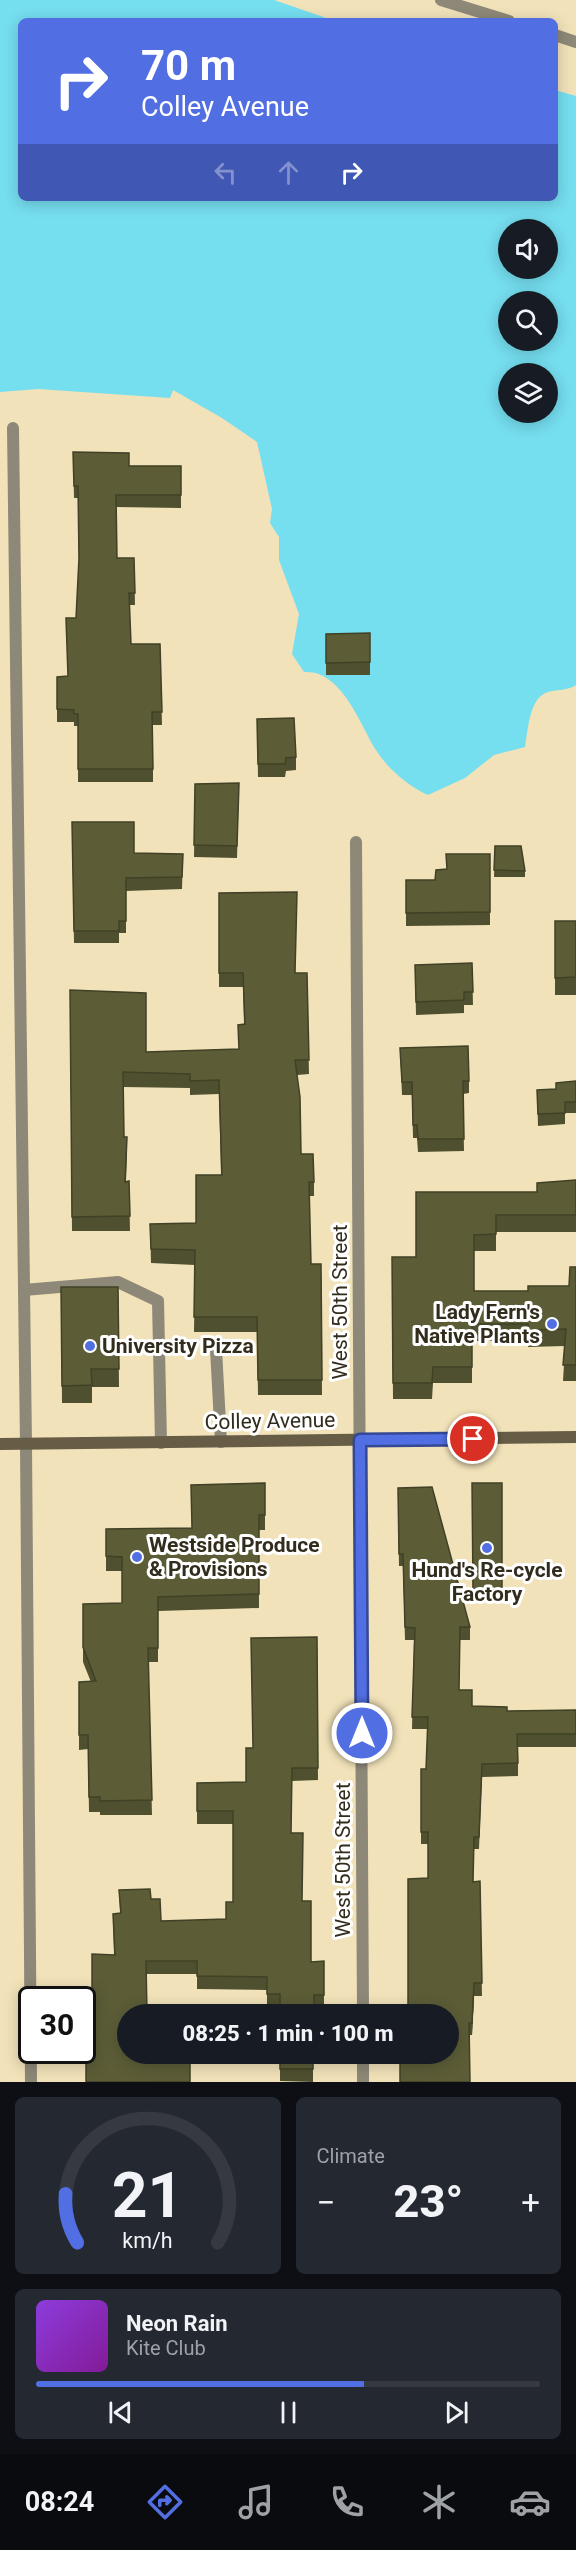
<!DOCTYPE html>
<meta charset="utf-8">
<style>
body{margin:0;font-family:Roboto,sans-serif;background:#242831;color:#f1f3f6;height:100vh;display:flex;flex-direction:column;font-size:22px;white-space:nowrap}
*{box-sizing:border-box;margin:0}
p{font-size:20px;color:#9ea1a6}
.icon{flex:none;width:33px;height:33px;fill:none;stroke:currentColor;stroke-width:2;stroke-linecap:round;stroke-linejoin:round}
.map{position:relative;height:2082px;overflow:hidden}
.panel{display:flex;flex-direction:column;gap:15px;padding:15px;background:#0d0f14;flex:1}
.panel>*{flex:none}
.hud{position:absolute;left:18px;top:18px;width:540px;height:183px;border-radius:9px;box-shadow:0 3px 15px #0003;background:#516ee2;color:#fff;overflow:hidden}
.buttons{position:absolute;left:498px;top:219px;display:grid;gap:12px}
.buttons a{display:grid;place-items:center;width:60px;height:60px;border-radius:50%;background:#171b24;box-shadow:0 3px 15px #0003;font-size:30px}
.speed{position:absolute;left:18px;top:1986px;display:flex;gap:12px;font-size:30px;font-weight:700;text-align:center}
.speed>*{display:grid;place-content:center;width:78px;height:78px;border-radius:50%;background:#171b24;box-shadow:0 3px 15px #0003;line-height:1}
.speed .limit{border:3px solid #111;border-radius:9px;background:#fff;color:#111}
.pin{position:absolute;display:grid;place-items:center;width:51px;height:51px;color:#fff;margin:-26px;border:3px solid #fff;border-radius:50%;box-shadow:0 2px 6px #0007}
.me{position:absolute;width:66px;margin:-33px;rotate:0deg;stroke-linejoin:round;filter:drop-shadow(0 0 4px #0008)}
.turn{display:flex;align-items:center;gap:21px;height:126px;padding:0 24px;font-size:27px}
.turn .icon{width:78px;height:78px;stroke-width:2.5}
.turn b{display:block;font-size:42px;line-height:51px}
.lanes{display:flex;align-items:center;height:57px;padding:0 24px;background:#0003;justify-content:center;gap:30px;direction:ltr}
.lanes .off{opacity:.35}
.big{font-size:45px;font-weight:800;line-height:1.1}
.panel .widget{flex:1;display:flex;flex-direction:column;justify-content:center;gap:9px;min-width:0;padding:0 21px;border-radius:9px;background:#242831}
.panel .dial{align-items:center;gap:0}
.dial svg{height:156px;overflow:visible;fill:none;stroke:#363941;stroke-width:7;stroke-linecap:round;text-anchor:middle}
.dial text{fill:#f1f3f6;stroke:none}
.song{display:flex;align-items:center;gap:18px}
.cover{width:72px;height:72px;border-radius:9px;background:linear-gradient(135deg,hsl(270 70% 55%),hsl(290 70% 35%))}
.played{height:6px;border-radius:3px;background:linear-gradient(90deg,#516ee2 65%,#363941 65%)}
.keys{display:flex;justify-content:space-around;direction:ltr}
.heat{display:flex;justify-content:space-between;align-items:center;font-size:33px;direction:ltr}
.panel .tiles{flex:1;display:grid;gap:15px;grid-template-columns:1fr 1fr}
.widget:last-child{grid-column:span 2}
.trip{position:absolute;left:117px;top:2004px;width:342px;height:60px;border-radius:30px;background:#171b24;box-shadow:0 3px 15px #0003;font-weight:800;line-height:60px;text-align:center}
.tab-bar{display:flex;height:96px;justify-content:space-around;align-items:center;background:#090b0e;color:#9ea1a6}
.tab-bar .icon{width:42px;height:42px}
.tab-bar .on{color:#516ee2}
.tab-bar b{font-size:27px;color:#f1f3f6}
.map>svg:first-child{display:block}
</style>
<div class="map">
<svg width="576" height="2082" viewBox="0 0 576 2082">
<rect width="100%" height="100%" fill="#f1e2b9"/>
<path fill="#75deef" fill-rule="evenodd" d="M 0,0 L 274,0 L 335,21 L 21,21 L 21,198 L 555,198 L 555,90 L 576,96 L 576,685 C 566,691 559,689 548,692 C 529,697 528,731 525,747 L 494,755 L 465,778 L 428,795 C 408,786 388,769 376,750 C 360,724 341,669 304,672 L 292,654 L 299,614 L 279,560 L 279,537 L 270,523 L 272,509 L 257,442 L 222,418 L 173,390 L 170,398 L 38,389 L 0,392 ZM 508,230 L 548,230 L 548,268 L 508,268 ZM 508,302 L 548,302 L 548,340 L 508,340 ZM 508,374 L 548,374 L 548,412 L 508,412 Z"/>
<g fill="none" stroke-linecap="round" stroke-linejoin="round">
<path stroke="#8e8878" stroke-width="12" d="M 24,1290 L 118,1282 L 158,1301 L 161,1443
M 216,1349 L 221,1442"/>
<path stroke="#8e8878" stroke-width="12" d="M 441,0 L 509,21
M 555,35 L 576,42
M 13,428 L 26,1444 L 31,2082
M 356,842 L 363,2014
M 363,2054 L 363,2082"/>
<path stroke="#675d46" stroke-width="12" d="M 0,1444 L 576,1437"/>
</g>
<path fill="#4f502f" d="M 73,452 L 129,466 L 181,466 L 181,508 L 116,507 L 117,558 L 134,558 L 135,605 L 129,605 L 131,644 L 160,644 L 162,725 L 153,725 L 153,782 L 78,782 L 78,726 L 74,726 L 74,722 L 57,722 L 57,677 L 68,676 L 66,618 L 76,618 L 79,562 L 78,498 L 74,498 Z
M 370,633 L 370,675 L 326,675 L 326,634 Z
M 257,719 L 296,757 L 296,770 L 286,771 L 285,777 L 258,777 Z
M 239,783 L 237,858 L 194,857 L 195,784 Z
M 72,822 L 134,853 L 183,854 L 182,889 L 126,891 L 126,933 L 119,933 L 119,943 L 74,943 Z
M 495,846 L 525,871 L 525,877 L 494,877 Z
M 446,854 L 490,854 L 490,925 L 406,926 L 406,880 L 435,880 L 447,869 Z
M 219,893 L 296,973 L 307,973 L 309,1074 L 297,1075 L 301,1154 L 314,1182 L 314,1196 L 309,1196 L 311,1264 L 321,1264 L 322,1395 L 258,1395 L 257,1332 L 194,1332 L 195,1265 L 151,1263 L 150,1224 L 196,1223 L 221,1175 L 219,1094 L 190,1095 L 190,1088 L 123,1087 L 124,1137 L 127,1151 L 126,1181 L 129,1181 L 130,1231 L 72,1231 L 70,990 L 146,1052 L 239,1049 L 244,1024 L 243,987 L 219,987 Z
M 555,921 L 576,921 L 576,995 L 555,995 Z
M 472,963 L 473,1005 L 464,1005 L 464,1013 L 416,1015 L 415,965 Z
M 400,1048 L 469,1081 L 469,1093 L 463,1094 L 464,1151 L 418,1152 L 417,1138 L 413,1138 L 412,1095 L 402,1095 Z
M 576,1081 L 576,1113 L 565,1113 L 565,1124 L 538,1126 L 537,1090 L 556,1089 Z
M 576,1180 L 576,1232 L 496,1232 L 496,1251 L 474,1251 L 474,1291 L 528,1291 L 569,1286 L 576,1267 L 576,1381 L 563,1381 L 565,1346 L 528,1347 L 528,1341 L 472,1341 L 472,1383 L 433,1383 L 432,1399 L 393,1399 L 392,1257 L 416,1257 L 537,1192 Z
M 61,1287 L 118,1287 L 119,1387 L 92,1387 L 92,1403 L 62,1403 Z
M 265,1483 L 265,1530 L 259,1530 L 259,1608 L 158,1611 L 158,1662 L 148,1662 L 152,1815 L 100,1815 L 100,1812 L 89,1812 L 88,1749 L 79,1750 L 79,1682 L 91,1682 L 83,1662 L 83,1604 L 122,1603 L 122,1571 L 106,1571 L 106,1529 L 192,1528 Z
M 472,1483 L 502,1483 L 502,1601 L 473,1601 Z
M 398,1488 L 470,1627 L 470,1640 L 460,1640 L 459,1690 L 472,1706 L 507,1711 L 576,1710 L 576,1747 L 518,1747 L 518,1776 L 482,1777 L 479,1849 L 474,1849 L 473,1882 L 480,1881 L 482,1996 L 474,1996 L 472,2035 L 469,2035 L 408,2008 L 428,1878 L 428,1844 L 421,1844 L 421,1832 L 426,1769 L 428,1729 L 412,1729 L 414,1640 L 405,1640 L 403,1566 L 399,1566 Z
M 317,1637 L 318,1780 L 292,1781 L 291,1833 L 311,1962 L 324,1961 L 324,2008 L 267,2007 L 267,1990 L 197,1989 L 197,1974 L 146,1974 L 92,2022 L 114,1955 L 113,1914 L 120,1913 L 119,1890 L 151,1899 L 161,1921 L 226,1919 L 233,1902 L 233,1824 L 197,1824 L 197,1783 L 246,1782 L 253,1748 Z
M 280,2054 L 313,2054 L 313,2082 L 280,2081 Z"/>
<path fill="#404126" d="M 474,1983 L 474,1996 L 472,2035 L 472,2023 Z"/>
<path fill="#5c5d37" stroke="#404126" stroke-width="1.5" d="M 73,452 L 129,453 L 129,466 L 181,466 L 181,495 L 116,495 L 117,558 L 134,558 L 135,593 L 129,593 L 131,644 L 160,644 L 162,712 L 152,712 L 153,769 L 78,769 L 78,714 L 74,714 L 74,710 L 57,709 L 57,677 L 68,676 L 66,618 L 76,618 L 79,558 L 78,486 L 74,486 Z
M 370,633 L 370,662 L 326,663 L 326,634 Z
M 294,718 L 296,757 L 286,758 L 285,764 L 258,764 L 257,719 Z
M 239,783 L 237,846 L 194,845 L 195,784 Z
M 72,822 L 134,822 L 134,853 L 183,854 L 182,877 L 126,878 L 126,921 L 119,921 L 119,931 L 74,931 Z
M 495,846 L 521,846 L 525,871 L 494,870 Z
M 446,854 L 490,854 L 490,912 L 406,913 L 406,880 L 435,880 L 436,870 L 447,869 Z
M 297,892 L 295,973 L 307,973 L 309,1060 L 295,1060 L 300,1097 L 301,1154 L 313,1154 L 314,1182 L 309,1182 L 311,1264 L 321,1264 L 322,1380 L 258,1380 L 257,1317 L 194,1317 L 195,1250 L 151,1249 L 150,1224 L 196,1223 L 196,1175 L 222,1175 L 219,1080 L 190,1081 L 190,1074 L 123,1072 L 124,1137 L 127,1137 L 125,1182 L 129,1181 L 130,1216 L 72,1217 L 70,990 L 146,993 L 146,1052 L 239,1049 L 238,1025 L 245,1024 L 243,973 L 219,973 L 219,893 Z
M 555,921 L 576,921 L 576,977 L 555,978 Z
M 472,963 L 473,992 L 464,992 L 464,1000 L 416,1002 L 415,965 Z
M 468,1046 L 469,1081 L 463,1081 L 464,1139 L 418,1139 L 417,1125 L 413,1125 L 412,1082 L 402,1082 L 400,1048 Z
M 576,1081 L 576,1102 L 565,1102 L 565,1113 L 538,1114 L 537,1090 L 556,1089 L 556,1083 Z
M 576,1180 L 576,1215 L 496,1215 L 496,1234 L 474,1235 L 474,1291 L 528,1291 L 528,1286 L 569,1286 L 570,1267 L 576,1267 L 576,1365 L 563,1365 L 566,1329 L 528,1330 L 528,1324 L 472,1324 L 472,1367 L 433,1367 L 432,1383 L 393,1383 L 392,1257 L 416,1257 L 416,1192 L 537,1192 L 537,1183 Z
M 61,1287 L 118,1287 L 119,1369 L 91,1369 L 92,1385 L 62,1386 Z
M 265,1483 L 265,1515 L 259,1515 L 259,1594 L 158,1597 L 158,1648 L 148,1648 L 152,1800 L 100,1801 L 100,1797 L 89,1797 L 88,1735 L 79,1735 L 79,1682 L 96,1681 L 83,1647 L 83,1604 L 122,1603 L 122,1557 L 106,1556 L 106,1529 L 192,1528 L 191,1485 Z
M 472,1483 L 502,1483 L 502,1588 L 473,1589 Z
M 432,1487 L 470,1627 L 460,1627 L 459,1690 L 472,1690 L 472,1706 L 507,1707 L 507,1711 L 576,1710 L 576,1734 L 517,1734 L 518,1763 L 482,1764 L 479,1837 L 474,1837 L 473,1882 L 480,1881 L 482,1983 L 474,1983 L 472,2023 L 469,2023 L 470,2082 L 400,2082 L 400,2054 L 448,2054 L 448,2014 L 400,2014 L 400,2008 L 408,2008 L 408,1879 L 428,1878 L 428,1832 L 421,1832 L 421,1769 L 426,1769 L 428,1717 L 412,1717 L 415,1628 L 405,1627 L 403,1554 L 399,1554 L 398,1488 Z
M 317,1637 L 318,1768 L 292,1768 L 291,1833 L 303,1833 L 302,1901 L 311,1901 L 311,1962 L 324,1961 L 324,1995 L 314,1995 L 314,2014 L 280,2014 L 280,1994 L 267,1994 L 267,1977 L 197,1976 L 197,1961 L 146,1961 L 147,2014 L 128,2014 L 128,2054 L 190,2054 L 190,2082 L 86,2082 L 86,2022 L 92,2022 L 92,1954 L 115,1955 L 113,1914 L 121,1913 L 119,1890 L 150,1889 L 151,1899 L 160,1899 L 161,1921 L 226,1919 L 226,1902 L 233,1902 L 233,1811 L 197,1811 L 197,1783 L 246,1782 L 246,1748 L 253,1748 L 251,1638 Z
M 280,2054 L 313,2054 L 313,2069 L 280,2069 Z"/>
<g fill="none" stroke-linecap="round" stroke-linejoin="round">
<defs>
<path id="route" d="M 362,1733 L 360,1440 L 473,1439"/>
</defs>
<use href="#route" stroke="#354893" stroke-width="15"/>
<use href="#route" stroke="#516ee2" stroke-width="10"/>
</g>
<g fill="#516ee2" stroke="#fff" stroke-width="2">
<circle cx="552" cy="1324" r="6"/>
<circle cx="90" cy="1346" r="6"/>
<circle cx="487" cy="1548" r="6"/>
<circle cx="137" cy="1557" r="6"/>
</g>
<g text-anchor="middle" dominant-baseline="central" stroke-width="6" stroke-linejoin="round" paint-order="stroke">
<g font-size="21" fill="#322c1d" stroke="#fff">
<text transform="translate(340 1302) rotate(-90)">West 50th Street</text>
<text transform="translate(270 1421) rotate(-1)">Colley Avenue</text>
<text transform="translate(343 1860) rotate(-90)">West 50th Street</text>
</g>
<g font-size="21" font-weight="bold" fill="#322c1d" stroke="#fff" text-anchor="start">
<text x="540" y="1312" text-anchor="end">Lady Fern's<tspan x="540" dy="24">Native Plants</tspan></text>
<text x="102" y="1346">University Pizza</text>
<text x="149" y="1545">Westside Produce<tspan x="149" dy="24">&amp; Provisions</tspan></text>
<text x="487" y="1570" text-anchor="middle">Hund's Re-cycle<tspan x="487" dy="24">Factory</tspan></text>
</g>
</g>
</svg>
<div class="buttons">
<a><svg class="icon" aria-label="sound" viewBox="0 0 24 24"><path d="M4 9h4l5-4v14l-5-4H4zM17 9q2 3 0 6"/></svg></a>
<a><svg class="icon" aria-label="search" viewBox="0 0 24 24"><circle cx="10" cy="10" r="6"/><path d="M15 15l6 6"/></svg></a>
<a><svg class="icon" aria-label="layers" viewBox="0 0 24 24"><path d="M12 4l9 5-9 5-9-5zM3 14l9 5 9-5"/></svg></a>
</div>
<div class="speed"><div class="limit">30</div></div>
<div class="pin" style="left:473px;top:1439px;background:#d93025"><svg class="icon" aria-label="arrive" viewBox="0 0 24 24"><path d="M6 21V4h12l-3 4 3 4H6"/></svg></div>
<svg class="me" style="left:362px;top:1733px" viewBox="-20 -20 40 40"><circle r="17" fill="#516ee2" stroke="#fff" stroke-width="3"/><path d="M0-11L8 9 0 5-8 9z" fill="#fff"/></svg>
<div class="trip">08:25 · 1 min · 100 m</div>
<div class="hud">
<div class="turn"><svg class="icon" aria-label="right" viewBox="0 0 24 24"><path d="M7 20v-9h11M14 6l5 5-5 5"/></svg><div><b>70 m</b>Colley Avenue</div></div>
<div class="lanes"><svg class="icon off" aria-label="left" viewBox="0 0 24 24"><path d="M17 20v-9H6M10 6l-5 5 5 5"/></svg><svg class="icon off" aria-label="ahead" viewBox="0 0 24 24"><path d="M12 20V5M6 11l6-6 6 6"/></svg><svg class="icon" aria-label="right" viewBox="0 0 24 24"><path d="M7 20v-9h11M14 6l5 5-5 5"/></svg></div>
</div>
</div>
<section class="panel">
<div class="tiles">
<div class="widget dial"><svg viewBox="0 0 100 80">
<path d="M14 69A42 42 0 1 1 86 69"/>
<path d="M14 69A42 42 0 0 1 8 44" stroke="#516ee2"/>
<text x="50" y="56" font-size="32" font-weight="700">21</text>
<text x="50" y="72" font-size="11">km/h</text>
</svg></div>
<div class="widget"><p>Climate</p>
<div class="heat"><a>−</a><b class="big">23°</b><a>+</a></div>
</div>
<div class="widget">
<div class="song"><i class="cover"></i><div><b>Neon Rain</b><p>Kite Club</p></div></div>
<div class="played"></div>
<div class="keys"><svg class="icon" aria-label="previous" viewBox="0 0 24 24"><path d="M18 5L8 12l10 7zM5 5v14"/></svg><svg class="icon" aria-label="pause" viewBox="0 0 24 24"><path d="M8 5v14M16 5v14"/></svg><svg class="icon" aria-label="next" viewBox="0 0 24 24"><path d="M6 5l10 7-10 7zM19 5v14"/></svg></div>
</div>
</div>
</section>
<nav class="tab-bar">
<b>08:24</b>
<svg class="icon on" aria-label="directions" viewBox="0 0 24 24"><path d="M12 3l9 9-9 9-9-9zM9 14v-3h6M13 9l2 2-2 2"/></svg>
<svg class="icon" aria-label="music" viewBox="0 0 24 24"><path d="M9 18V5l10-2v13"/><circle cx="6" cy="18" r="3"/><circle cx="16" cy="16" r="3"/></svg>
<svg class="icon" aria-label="phone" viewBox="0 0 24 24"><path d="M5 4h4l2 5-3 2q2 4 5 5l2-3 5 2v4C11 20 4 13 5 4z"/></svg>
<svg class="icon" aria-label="climate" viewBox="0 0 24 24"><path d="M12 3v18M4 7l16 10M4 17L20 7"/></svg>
<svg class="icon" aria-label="car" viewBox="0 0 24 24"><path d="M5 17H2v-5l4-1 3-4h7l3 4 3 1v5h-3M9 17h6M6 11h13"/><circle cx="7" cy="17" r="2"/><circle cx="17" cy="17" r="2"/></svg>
</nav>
